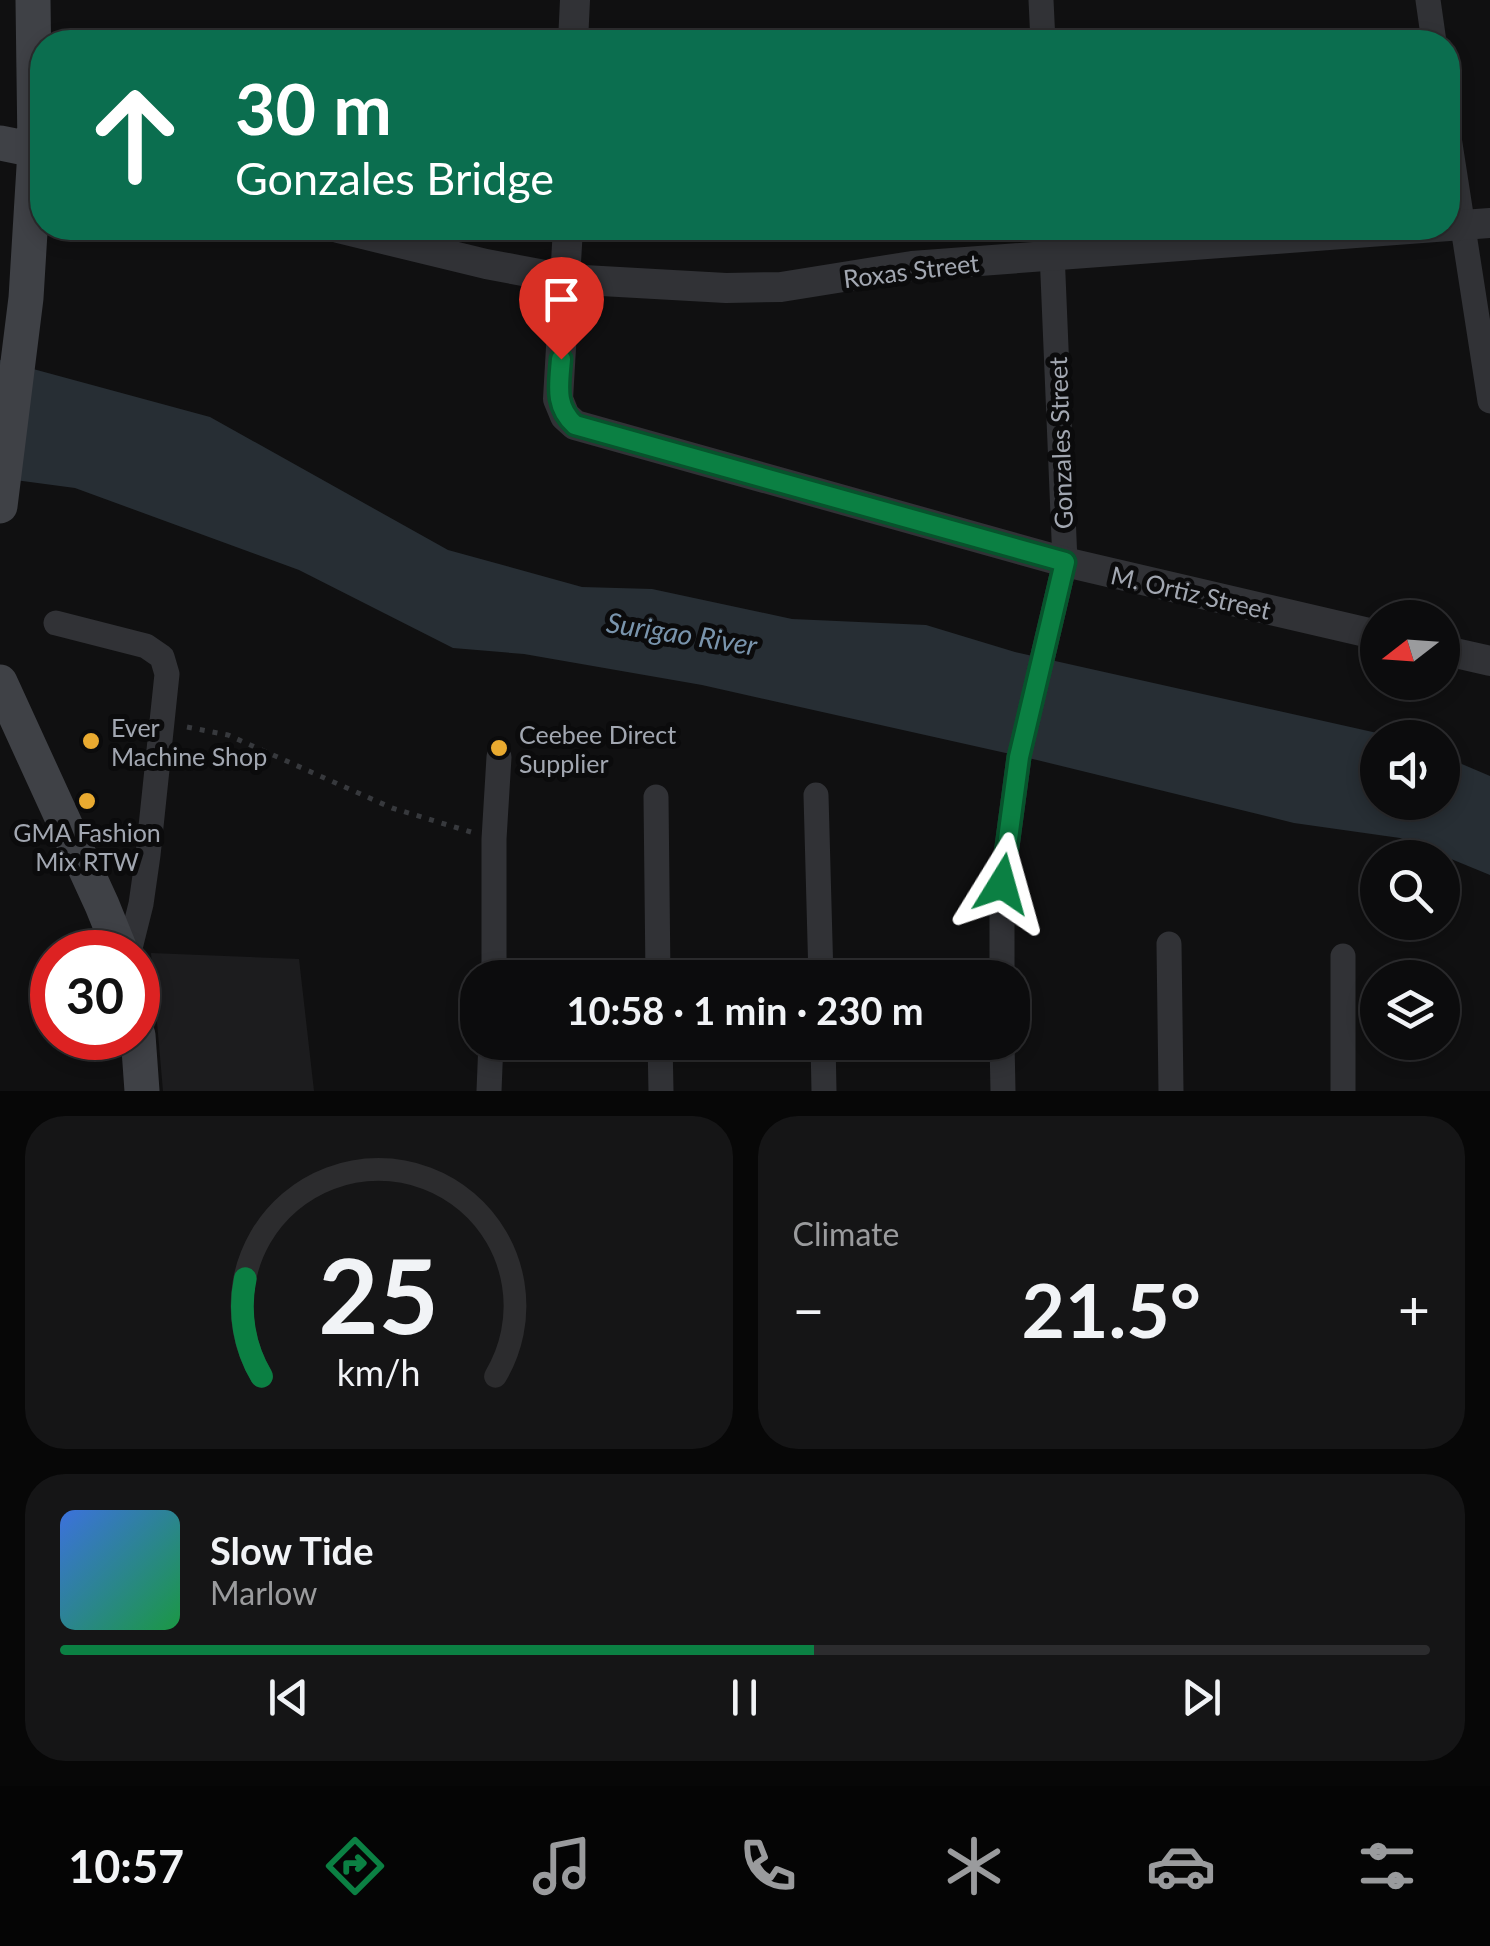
<!DOCTYPE html>
<meta charset="utf-8">
<style>
body{margin:0;font-family:Lato,sans-serif;background:#151516;color:#f1f3f6;height:100vh;display:flex;flex-direction:column;font-size:38px;white-space:nowrap}
*{box-sizing:border-box;margin:0}
p{font-size:32px;color:#9a9b9d}
.icon{flex:none;width:55px;height:55px;fill:none;stroke:currentColor;stroke-width:2;stroke-linecap:round;stroke-linejoin:round}
.map{position:relative;height:1091px;overflow:hidden}
.drawer{display:flex;flex-direction:column;gap:25px;padding:25px;background:#070707;flex:1}
.drawer>*{flex:none}
.guide{position:absolute;left:30px;top:30px;width:1430px;height:210px;border-radius:40px;box-shadow:0 5px 15px #0003,0 0 0 2px #2c2c2e;background:#0b6e4f;color:#fff;overflow:hidden}
.needle{width:65px;rotate:253deg}
.controls{position:absolute;left:1360px;top:600px;display:grid;gap:20px}
.controls a{display:grid;place-items:center;width:100px;height:100px;border-radius:50%;background:#0c0c0d;box-shadow:0 5px 15px #0003,0 0 0 2px #2c2c2e;font-size:50px}
.speed{position:absolute;left:30px;top:930px;display:flex;gap:20px;font-size:50px;font-weight:700;text-align:center}
.speed>*{display:grid;place-content:center;width:130px;height:130px;border-radius:50%;background:#0c0c0d;box-shadow:0 5px 15px #0003,0 0 0 2px #2c2c2e;line-height:1}
.speed .limit{border:15px solid #d22;background:#fff;color:#111}
.pin{position:absolute;display:grid;place-items:center;width:85px;height:85px;color:#fff;margin:-102px -42px;border-radius:50% 50% 50% 0;rotate:-45deg;box-shadow:0 0 10px #0007}
.pin .icon{rotate:45deg}
.me{position:absolute;width:110px;margin:-55px;rotate:8deg;stroke-linejoin:round;filter:drop-shadow(0 0 8px #0008)}
.turn{display:flex;align-items:center;gap:35px;height:210px;padding:0 40px;font-size:45px}
.turn .icon{width:130px;height:130px;stroke-width:2.5}
.turn b{display:block;font-size:70px;line-height:85px}
.big{font-size:75px;font-weight:700;line-height:1.1}
.drawer .card{flex:1;display:flex;flex-direction:column;justify-content:center;gap:15px;min-width:0;padding:0 35px;border-radius:40px;background:#151516}
.drawer .dial{align-items:center;gap:0}
.dial svg{height:260px;overflow:visible;fill:none;stroke:#2c2c2e;stroke-width:7;stroke-linecap:round;text-anchor:middle}
.dial text{fill:#f1f3f6;stroke:none}
.song{display:flex;align-items:center;gap:30px}
.cover{width:120px;height:120px;border-radius:15px;background:linear-gradient(135deg,hsl(220 70% 55%),hsl(140 70% 35%))}
.played{height:10px;border-radius:5px;background:linear-gradient(90deg,#0b8043 55%,#2c2c2e 55%)}
.keys{display:flex;justify-content:space-around;direction:ltr}
.heat{display:flex;justify-content:space-between;align-items:center;font-size:55px;direction:ltr}
.drawer .tiles{flex:1;display:grid;gap:25px;grid-template-columns:1fr 1fr}
.card:last-child{grid-column:span 2}
.trip{position:absolute;left:460px;top:960px;width:570px;height:100px;border-radius:40px;background:#0c0c0d;box-shadow:0 5px 15px #0003,0 0 0 2px #2c2c2e;font-weight:700;line-height:100px;text-align:center}
.menu{display:flex;height:160px;justify-content:space-around;align-items:center;background:#050505;color:#9a9b9d}
.menu .icon{width:70px;height:70px}
.menu .selected{color:#0b8043}
.menu b{font-size:45px;color:#f1f3f6}
.map>svg:first-child{display:block}
</style>
<div class="map">
<svg width="1490" height="1091" viewBox="0 0 1490 1091">
<rect width="100%" height="100%" fill="#101011"/>
<path fill="#1c1c1e" d="M 151,953 L 299,959 L 314,1091 L 163,1091 Z"/>
<path fill="#272e34" d="M 0,360 L 210,417 L 448,550 L 582,587 L 652,589 L 792,619 L 926,625 L 1015,652 L 1395,737 L 1378,738 L 1378,802 L 1442,802 L 1443,756 L 1490,776 L 1490,875 L 1400,838 L 1294,823 L 1037,760 L 702,685 L 524,654 L 453,648 L 299,570 L 75,488 L 0,478 Z"/>
<g fill="none" stroke-linecap="round" stroke-linejoin="round">
<path stroke="#37393d" stroke-width="5" stroke-dasharray="5 8" stroke-linecap="butt" d="M 187,727 L 228,735 L 392,808 L 471,832"/>
<path stroke="#313236" stroke-width="25" d="M 1041,0 L 1043,42
M 1428,0 L 1434,42
M 1448,131 L 1490,401
M 56,623 L 146,646 L 162,657 L 167,674 L 148,855 L 141,904 L 129,952
M 816,795 L 821,978
M 656,797 L 658,978
M 1169,944 L 1171,1091
M 494,978 L 494,839 L 499,757
M 1002,978 L 1002,884 L 1019,757 L 1065,562 L 1051,228
M 660,1042 L 661,1091
M 823,1042 L 824,1091
M 1002,1042 L 1003,1091
M 489,1091 L 491,1042
M 1343,1091 L 1343,956"/>
<path stroke="#313236" stroke-width="30" d="M 573,42 L 575,0
M 338,228 L 486,264 L 566,279 L 726,288 L 781,287 L 912,266 L 1490,223
M 568,228 L 558,399 L 565,416 L 575,425 L 1065,562 L 1378,635
M 1442,650 L 1490,661"/>
<path stroke="#3f4146" stroke-width="35" d="M 0,143 L 35,150
M 0,506 L 26,298 L 35,150 L 33,0
M 0,682 L 102,905 L 121,952
M 138,1035 L 142,1091"/>
</g>
<g fill="none" stroke-linecap="round" stroke-linejoin="round">
<defs>
<path id="route" d="M 561,359 C 559,385 554,406 575,425 L 1065,562 L 1019,757 L 1002,884"/>
</defs>
<use href="#route" stroke="#07532c" stroke-width="25"/>
<use href="#route" stroke="#0b8043" stroke-width="18"/>
</g>
<g fill="#e9aa30" stroke="#0b0b0c" stroke-width="4">
<circle cx="91" cy="741" r="10"/>
<circle cx="499" cy="748" r="10"/>
<circle cx="87" cy="801" r="10"/>
</g>
<g text-anchor="middle" dominant-baseline="central" stroke-width="10" stroke-linejoin="round" paint-order="stroke">
<g font-size="25" fill="#a2a7b1" stroke="#0b0b0c">
<text transform="translate(911 270) rotate(-7)">Roxas Street</text>
<text transform="translate(1060 443) rotate(-92)">Gonzales Street</text>
<text transform="translate(1191 592) rotate(13)">M. Ortiz Street</text>
</g>
<g font-size="25" fill="#a2a7b1" stroke="#0b0b0c" text-anchor="start">
<text x="111" y="727">Ever<tspan x="111" dy="29">Machine Shop</tspan></text>
<text x="519" y="734">Ceebee Direct<tspan x="519" dy="29">Supplier</tspan></text>
<text x="87" y="832" text-anchor="middle">GMA Fashion<tspan x="87" dy="29">Mix RTW</tspan></text>
</g>
<g font-size="28" font-style="italic" fill="#7994ac" stroke="#0b0b0c">
<text transform="translate(682 633) rotate(9)">Surigao River</text>
</g>
</g>
</svg>
<div class="controls">
<a><svg class="needle" viewBox="-14 -14 28 28"><path d="M0-13l5 13h-10z" fill="#e53935"/><path d="M0 13l5-13h-10z" fill="#9a9b9d"/></svg></a>
<a><svg class="icon" aria-label="sound" viewBox="0 0 24 24"><path d="M4 9h4l5-4v14l-5-4H4zM17 9q2 3 0 6"/></svg></a>
<a><svg class="icon" aria-label="search" viewBox="0 0 24 24"><circle cx="10" cy="10" r="6"/><path d="M15 15l6 6"/></svg></a>
<a><svg class="icon" aria-label="layers" viewBox="0 0 24 24"><path d="M12 4l9 5-9 5-9-5zM3 14l9 5 9-5"/></svg></a>
</div>
<div class="speed"><div class="limit">30</div></div>
<div class="pin" style="left:561px;top:359px;background:#d93025"><svg class="icon" aria-label="arrive" viewBox="0 0 24 24"><path d="M6 21V4h12l-3 4 3 4H6"/></svg></div>
<svg class="me" style="left:1002px;top:884px" viewBox="-20 -20 40 40"><path d="M0-17L14 15 0 8-14 15z" fill="#0b8043" stroke="#fff" stroke-width="4"/></svg>
<div class="trip">10:58 · 1 min · 230 m</div>
<div class="guide">
<div class="turn"><svg class="icon" aria-label="ahead" viewBox="0 0 24 24"><path d="M12 20V5M6 11l6-6 6 6"/></svg><div><b>30 m</b>Gonzales Bridge</div></div>
</div>
</div>
<section class="drawer">
<div class="tiles">
<div class="card dial"><svg viewBox="0 0 100 80">
<path d="M14 69A42 42 0 1 1 86 69"/>
<path d="M14 69A42 42 0 0 1 9 39" stroke="#0b8043"/>
<text x="50" y="56" font-size="32" font-weight="700">25</text>
<text x="50" y="72" font-size="11">km/h</text>
</svg></div>
<div class="card"><p>Climate</p>
<div class="heat"><a>−</a><b class="big">21.5°</b><a>+</a></div>
</div>
<div class="card">
<div class="song"><i class="cover"></i><div><b>Slow Tide</b><p>Marlow</p></div></div>
<div class="played"></div>
<div class="keys"><svg class="icon" aria-label="previous" viewBox="0 0 24 24"><path d="M18 5L8 12l10 7zM5 5v14"/></svg><svg class="icon" aria-label="pause" viewBox="0 0 24 24"><path d="M8 5v14M16 5v14"/></svg><svg class="icon" aria-label="next" viewBox="0 0 24 24"><path d="M6 5l10 7-10 7zM19 5v14"/></svg></div>
</div>
</div>
</section>
<nav class="menu">
<b>10:57</b>
<svg class="icon selected" aria-label="directions" viewBox="0 0 24 24"><path d="M12 3l9 9-9 9-9-9zM9 14v-3h6M13 9l2 2-2 2"/></svg>
<svg class="icon" aria-label="music" viewBox="0 0 24 24"><path d="M9 18V5l10-2v13"/><circle cx="6" cy="18" r="3"/><circle cx="16" cy="16" r="3"/></svg>
<svg class="icon" aria-label="phone" viewBox="0 0 24 24"><path d="M5 4h4l2 5-3 2q2 4 5 5l2-3 5 2v4C11 20 4 13 5 4z"/></svg>
<svg class="icon" aria-label="climate" viewBox="0 0 24 24"><path d="M12 3v18M4 7l16 10M4 17L20 7"/></svg>
<svg class="icon" aria-label="car" viewBox="0 0 24 24"><path d="M5 17H2v-5l4-1 3-4h7l3 4 3 1v5h-3M9 17h6M6 11h13"/><circle cx="7" cy="17" r="2"/><circle cx="17" cy="17" r="2"/></svg>
<svg class="icon" aria-label="filters" viewBox="0 0 24 24"><path d="M4 7h16M4 17h16"/><circle cx="9" cy="7" r="2"/><circle cx="15" cy="17" r="2"/></svg>
</nav>
